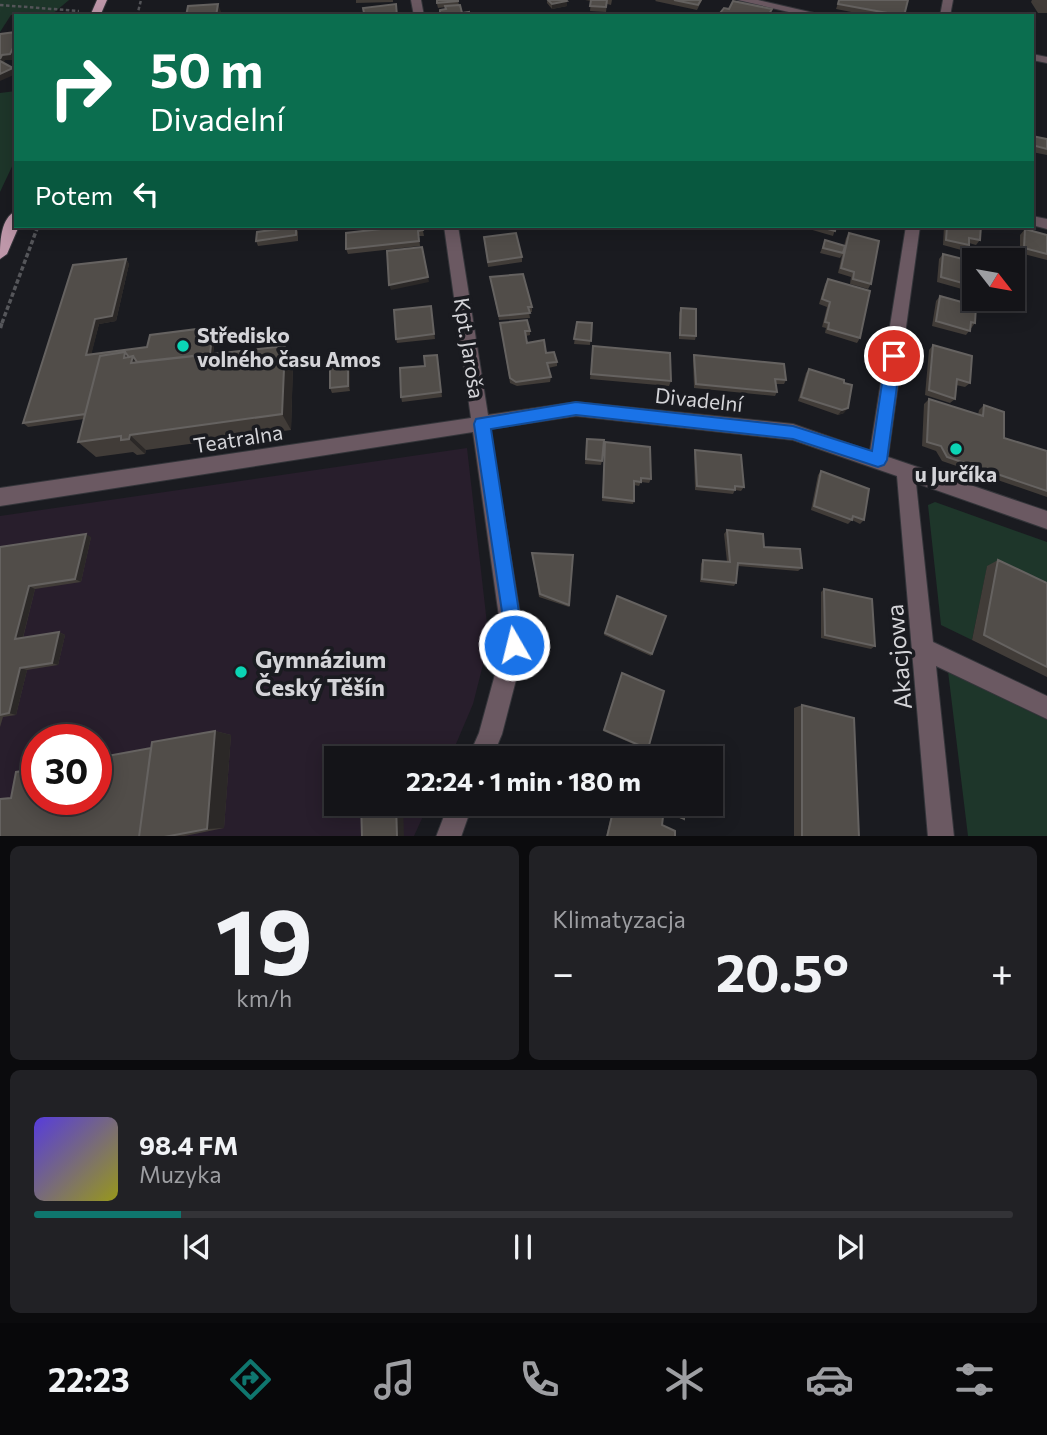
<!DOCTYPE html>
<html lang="pl">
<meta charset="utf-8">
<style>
body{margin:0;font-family:Commissioner,sans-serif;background:#212125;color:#f1f3f6;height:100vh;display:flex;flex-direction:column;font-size:26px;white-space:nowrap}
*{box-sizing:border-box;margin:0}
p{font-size:23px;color:#9d9ea2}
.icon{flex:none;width:38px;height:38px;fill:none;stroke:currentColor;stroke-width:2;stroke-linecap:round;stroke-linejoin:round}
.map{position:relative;height:836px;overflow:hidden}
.details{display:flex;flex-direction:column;gap:10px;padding:10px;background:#0b0b0d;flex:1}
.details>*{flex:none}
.hud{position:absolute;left:14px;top:14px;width:1020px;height:214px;border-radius:0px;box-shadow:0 4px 18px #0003,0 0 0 2px #333337;background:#0b6e4f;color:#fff;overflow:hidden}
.needle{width:46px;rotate:121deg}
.fabs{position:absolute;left:962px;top:248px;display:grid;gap:14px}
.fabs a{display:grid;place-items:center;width:63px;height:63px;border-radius:0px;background:#141418;box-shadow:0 4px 18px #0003,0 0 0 2px #333337;font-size:35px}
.speed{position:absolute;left:21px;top:724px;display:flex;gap:14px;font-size:35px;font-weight:700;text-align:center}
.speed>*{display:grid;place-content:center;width:91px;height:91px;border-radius:50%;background:#141418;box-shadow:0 4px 18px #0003,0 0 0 2px #333337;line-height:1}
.speed .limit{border:10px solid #d22;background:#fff;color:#111}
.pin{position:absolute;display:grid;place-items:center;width:60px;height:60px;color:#fff;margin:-30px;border:4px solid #fff;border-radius:50%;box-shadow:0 2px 7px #0007}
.me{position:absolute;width:77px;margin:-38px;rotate:352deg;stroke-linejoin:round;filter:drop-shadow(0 0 5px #0008)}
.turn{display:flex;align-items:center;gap:24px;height:147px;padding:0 21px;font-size:32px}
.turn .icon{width:91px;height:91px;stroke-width:2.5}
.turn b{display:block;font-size:49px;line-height:60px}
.then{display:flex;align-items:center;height:66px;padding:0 21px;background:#0003;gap:14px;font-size:26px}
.big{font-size:52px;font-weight:700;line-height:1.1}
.details .tile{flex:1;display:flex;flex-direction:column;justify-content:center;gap:10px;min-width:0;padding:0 24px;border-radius:10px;background:#212125}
.details .dial{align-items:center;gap:0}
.dial b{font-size:91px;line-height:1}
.song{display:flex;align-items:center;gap:21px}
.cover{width:84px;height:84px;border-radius:10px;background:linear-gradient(135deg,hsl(250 70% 55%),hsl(60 70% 35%))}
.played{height:7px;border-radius:4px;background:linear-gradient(90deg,#0f766e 15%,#333337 15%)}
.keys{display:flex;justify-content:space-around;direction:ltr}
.heat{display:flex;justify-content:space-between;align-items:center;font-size:38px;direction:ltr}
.details .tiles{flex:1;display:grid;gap:10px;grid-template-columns:1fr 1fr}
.tile:last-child{grid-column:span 2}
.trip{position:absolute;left:324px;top:746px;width:399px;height:70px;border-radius:0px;background:#141418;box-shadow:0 4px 18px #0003,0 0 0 2px #333337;font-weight:700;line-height:70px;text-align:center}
.tab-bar{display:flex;height:112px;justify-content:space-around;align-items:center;background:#08080a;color:#9d9ea2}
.tab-bar .icon{width:49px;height:49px}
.tab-bar .on{color:#0f766e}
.tab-bar b{font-size:32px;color:#f1f3f6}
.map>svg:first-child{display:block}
</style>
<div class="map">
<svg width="1047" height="837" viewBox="0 0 1047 837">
<rect width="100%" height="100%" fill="#1a1b20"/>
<path fill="#281e2c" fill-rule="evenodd" d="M 467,448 L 489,641 L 473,704 L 450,758 L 336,758 L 336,803 L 429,803 L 414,836 L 0,836 L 0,516 ZM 37,740 L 96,740 L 96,800 L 37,800 Z"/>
<path fill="#1e362a" d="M 0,0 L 69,0 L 50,16 L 11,15 L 0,32 Z
M 16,91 L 16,158 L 0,192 L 0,93 Z
M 935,502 L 1047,542 L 1047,595 L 987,567 L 972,640 L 941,625 L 928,505 Z
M 948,671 L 1047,720 L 1047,836 L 968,836 Z"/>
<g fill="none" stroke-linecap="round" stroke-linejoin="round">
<defs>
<path id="minor" d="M 411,0 L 421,0 L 424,16 L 414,16 Z
M 738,0 L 758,0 L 827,16 L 806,16 Z
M 943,0 L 953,0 L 950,16 L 940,16 Z
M 1032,54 L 1047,57 L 1047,63 L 1032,60 Z
M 1032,216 L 1047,219 L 1047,229 L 1032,225 Z
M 444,226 L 458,226 L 488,415 L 576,402 L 793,424 L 870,451 L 906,226 L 920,226 L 888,457 L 1047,511 L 1047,529 L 916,483 L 933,642 L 1047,696 L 1047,719 L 936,666 L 954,837 L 928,837 L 897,476 L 793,440 L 576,416 L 490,429 L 525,645 L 502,734 L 492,758 L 468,758 L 479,733 L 503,645 L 473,432 L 0,506 L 0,488 L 471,418 Z
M 449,803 L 473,803 L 461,837 L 436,837 Z"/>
<path id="major" d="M 97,0 L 107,0 L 100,16 L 90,16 Z
M 16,211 L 16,226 L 19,226 L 7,254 L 0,259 C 0,244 0,218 16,211 Z"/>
</defs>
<use href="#minor" stroke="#34353a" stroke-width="2"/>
<use href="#major" stroke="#34353a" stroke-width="2"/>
<path stroke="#55565a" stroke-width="2.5" stroke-dasharray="3.5 2.5" stroke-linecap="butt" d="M 0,5 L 79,11
M 137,16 L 141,0"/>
<path stroke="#55565a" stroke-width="3.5" stroke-dasharray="4.5 2.5" stroke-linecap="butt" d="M 2,323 L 38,226"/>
<path stroke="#55565a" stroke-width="4.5" stroke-dasharray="5 3.5" stroke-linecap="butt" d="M 0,328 L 2,321"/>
<use href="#minor" fill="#6b5962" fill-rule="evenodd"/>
<use href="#major" fill="#be97a9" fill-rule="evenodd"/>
</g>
<path fill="#413c38" d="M 356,0 L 393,0 L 393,2 L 356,3 Z
M 436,0 L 458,0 L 459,5 L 462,13 L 469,16 L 446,7 L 438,8 Z
M 547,0 L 566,0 L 567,6 L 552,9 L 547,3 Z
M 585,0 L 612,0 L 611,5 L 607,4 L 606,12 L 590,11 L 591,1 Z
M 656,0 L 702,0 L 697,10 L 655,1 Z
M 839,0 L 904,16 L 872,16 L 836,9 Z
M 1032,0 L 1047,0 L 1047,13 L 1038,13 L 1031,2 Z
M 724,8 L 769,16 L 713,16 L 720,15 Z
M 1032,136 L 1047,139 L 1047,155 L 1032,152 Z
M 234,226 L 246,226 L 246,230 L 236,230 Z
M 422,226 L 424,236 L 419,236 L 420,246 L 348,254 L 346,249 L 368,231 L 368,230 Z
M 810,226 L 836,226 L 833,236 L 809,229 Z
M 944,226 L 981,226 L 980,240 L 976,245 L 969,243 L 965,251 L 943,245 Z
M 296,227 L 298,232 L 298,241 L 258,246 L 256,241 Z
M 1025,229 L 1047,235 L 1047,260 L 1020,253 L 1020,235 Z
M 849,233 L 871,284 L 868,289 L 850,284 L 851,277 L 838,273 L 842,255 L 840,258 L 820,253 L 825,240 L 844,246 L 846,238 Z
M 484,237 L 522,257 L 522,262 L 488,267 Z
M 943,254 L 975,262 L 975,288 L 972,287 L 969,291 L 937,282 L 939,259 Z
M 126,259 L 129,264 L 116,321 L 99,324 L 91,354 L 147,347 L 216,332 L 213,354 L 285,346 L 293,363 L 291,430 L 146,450 L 145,454 L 137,455 L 133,452 L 96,457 L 78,442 L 84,419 L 28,427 L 23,423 Z
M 490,277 L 532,307 L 532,312 L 529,312 L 530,318 L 499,320 Z
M 828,279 L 860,338 L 857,343 L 825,333 L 826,328 L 822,327 L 827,307 L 819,304 L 825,284 Z
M 940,296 L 975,323 L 966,335 L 932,326 L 936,301 Z
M 431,306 L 435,339 L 397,343 L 396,339 Z
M 681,308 L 696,336 L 695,340 L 679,339 L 679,313 Z
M 577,322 L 592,323 L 590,345 L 574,344 Z
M 500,323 L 530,331 L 530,335 L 526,336 L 527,343 L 546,353 L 557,362 L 557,366 L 548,368 L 551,377 L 550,382 L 517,386 L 510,383 Z
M 933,345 L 970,383 L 965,387 L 956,385 L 955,399 L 950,403 L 925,395 L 929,350 Z
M 593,346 L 671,381 L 669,386 L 590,379 Z
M 437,355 L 442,397 L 402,402 L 401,397 L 425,366 Z
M 694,355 L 786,380 L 784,384 L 776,384 L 777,392 L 775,396 L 694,388 L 693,360 Z
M 348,362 L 350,367 L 350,391 L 332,393 L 330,388 Z
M 809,369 L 844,413 L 838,415 L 798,401 L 806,373 Z
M 929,399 L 978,415 L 979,410 L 984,405 L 1004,438 L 1047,451 L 1047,497 L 942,461 L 936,451 L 922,446 L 924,404 Z
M 605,442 L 651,479 L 649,483 L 641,482 L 639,486 L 634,485 L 634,501 L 633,504 L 602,501 Z
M 586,444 L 602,461 L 601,465 L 585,464 Z
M 695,450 L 744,487 L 741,491 L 735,490 L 733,494 L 695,490 L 694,454 Z
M 821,471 L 864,520 L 860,524 L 852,520 L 848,524 L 811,510 L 818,475 Z
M 727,530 L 764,547 L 802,568 L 798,571 L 738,566 L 736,583 L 734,586 L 700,582 L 701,564 L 703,560 L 727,562 L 724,534 Z
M 91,537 L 81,582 L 35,589 L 23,638 L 59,632 L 65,635 L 58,665 L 27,670 L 16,715 L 3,717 L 0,727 L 0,547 Z
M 532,553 L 569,605 L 569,607 L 539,597 Z
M 998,560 L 1047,583 L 1047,677 L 972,640 L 987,566 Z
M 824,589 L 875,646 L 871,649 L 821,638 L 821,592 Z
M 617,596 L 652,654 L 651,656 L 604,635 Z
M 622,673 L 648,749 L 647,750 L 603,731 Z
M 802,705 L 859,837 L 794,837 L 794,708 Z
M 215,731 L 231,735 L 224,828 L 180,837 L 0,837 L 11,798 L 151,748 Z
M 614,803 L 685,803 L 684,819 L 681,819 L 664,810 L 662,825 L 675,837 L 606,837 Z"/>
<path fill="#2b2827" d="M 567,1 L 567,6 L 552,9 L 552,4 Z
M 218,4 L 222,14 L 222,16 L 216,16 Z
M 16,42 L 16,55 L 14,60 L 5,60 L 3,66 L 0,61 L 2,55 Z
M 13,68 L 16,74 L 0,81 L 0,74 Z
M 126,259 L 129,264 L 116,321 L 99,324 L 90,360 L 86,355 L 95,319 Z
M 428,277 L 429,282 L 391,290 L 389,285 Z
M 213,327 L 216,332 L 211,371 L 208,367 Z
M 285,346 L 293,363 L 291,430 L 282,414 Z
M 125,352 L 133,356 L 147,374 L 124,358 Z
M 348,362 L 350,367 L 350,391 L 348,386 Z
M 848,408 L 844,413 L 838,415 L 842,410 Z
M 130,435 L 146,450 L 145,454 L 129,439 Z
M 86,534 L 91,537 L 81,582 L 75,579 Z
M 29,586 L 35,589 L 22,641 L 15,639 Z
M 59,632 L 65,635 L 58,665 L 52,663 Z
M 20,668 L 27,670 L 16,715 L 9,713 Z
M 215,731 L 231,735 L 224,828 L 207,829 Z
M 396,803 L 403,803 L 404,837 L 397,837 Z"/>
<path fill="#514d49" stroke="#656260" stroke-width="2" d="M 437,0 L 458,0 L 458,1 L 437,3 Z
M 548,0 L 566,0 L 567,1 L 552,4 Z
M 591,0 L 607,0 L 606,7 L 590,6 Z
M 674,0 L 701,0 L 698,5 Z
M 839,0 L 908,0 L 904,16 L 838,4 Z
M 733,1 L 772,9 L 768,16 L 746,16 L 747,14 L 739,13 L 738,16 L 736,16 L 720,13 L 724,8 L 729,9 Z
M 218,4 L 216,16 L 186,16 L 188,6 Z
M 396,4 L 397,16 L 369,16 L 369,13 L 364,13 L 363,8 Z
M 460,5 L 462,13 L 469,12 L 469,16 L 440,16 L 440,10 L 446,9 L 445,6 Z
M 790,13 L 804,16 L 789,16 Z
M 16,32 L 16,42 L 10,54 L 2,55 L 0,59 L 0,34 Z
M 0,61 L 13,68 L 0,74 Z
M 1032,136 L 1047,139 L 1047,149 L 1032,145 Z
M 369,226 L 422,226 L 423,230 L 418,231 L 419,241 L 346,249 L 346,233 L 390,228 L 368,230 Z
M 817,226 L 836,226 L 835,231 Z
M 947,226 L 981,226 L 980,240 L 969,238 L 969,245 L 946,240 Z
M 296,227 L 296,235 L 256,241 L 257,232 Z
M 1025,229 L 1047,235 L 1047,254 L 1024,248 Z
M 516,233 L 522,257 L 488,262 L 484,237 Z
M 849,233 L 879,241 L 871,284 L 853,279 L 854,272 L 841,268 Z
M 825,240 L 845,246 L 843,253 L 823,248 Z
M 422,247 L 428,277 L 389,285 L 387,251 Z
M 943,254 L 975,262 L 975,282 L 973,282 L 973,286 L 941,277 Z
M 126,259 L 112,316 L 95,319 L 86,355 L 147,347 L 150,335 L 213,327 L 210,354 L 137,362 L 133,356 L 129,357 L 125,352 L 100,356 L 85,414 L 23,423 L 73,265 Z
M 523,274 L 532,307 L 528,307 L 530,313 L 499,316 L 490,277 Z
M 828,279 L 870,291 L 860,338 L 828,329 L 829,323 L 825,322 L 830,302 L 822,299 Z
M 940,296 L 976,306 L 975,323 L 971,322 L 970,331 L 936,321 Z
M 431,306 L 434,334 L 396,339 L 394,310 Z
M 681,308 L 696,309 L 696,336 L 680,335 Z
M 527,320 L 530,331 L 525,331 L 527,343 L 544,340 L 546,353 L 554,352 L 557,362 L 547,363 L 551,377 L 516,382 L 510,378 L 500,323 Z
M 577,322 L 592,323 L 591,341 L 574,339 Z
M 933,345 L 972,356 L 970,383 L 957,379 L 955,399 L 929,390 Z
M 285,346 L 282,414 L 130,435 L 129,439 L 121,440 L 121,436 L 78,442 L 100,356 L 125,352 L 124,358 L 133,356 L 131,363 Z
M 593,346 L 670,353 L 671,381 L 591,374 Z
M 437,355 L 441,392 L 401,397 L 400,368 L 425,366 L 424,356 Z
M 694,355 L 784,364 L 786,380 L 775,379 L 777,392 L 696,384 Z
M 348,362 L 348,386 L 330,388 L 330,365 Z
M 809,369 L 844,380 L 844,383 L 852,385 L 848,408 L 842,410 L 801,397 Z
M 929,399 L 983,416 L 984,405 L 1004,412 L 1004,438 L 1047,451 L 1047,491 L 947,457 L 941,446 L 927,442 Z
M 587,439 L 604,440 L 602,461 L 586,459 Z
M 605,442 L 650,447 L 651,479 L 641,478 L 641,482 L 634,481 L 634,501 L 603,497 Z
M 695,450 L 741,455 L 744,487 L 735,486 L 735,490 L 697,486 Z
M 821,471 L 869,489 L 864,520 L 853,516 L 852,520 L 814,506 Z
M 727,530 L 763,534 L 764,547 L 800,549 L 802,568 L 738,563 L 736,583 L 702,579 L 703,560 L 730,562 Z
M 86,534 L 75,579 L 29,586 L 15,639 L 59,632 L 52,663 L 20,668 L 9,713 L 0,715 L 0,547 Z
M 532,553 L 573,555 L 569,605 L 540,594 Z
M 998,560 L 1047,583 L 1047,667 L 984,635 Z
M 824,589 L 872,599 L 875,646 L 825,635 Z
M 617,596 L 666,616 L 652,654 L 605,633 Z
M 622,673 L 664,691 L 648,749 L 604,730 Z
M 802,705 L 854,718 L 859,837 L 802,837 Z
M 215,731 L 207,829 L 164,837 L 139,837 L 152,742 Z
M 151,748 L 139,837 L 0,837 L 0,799 L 11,798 L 16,772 L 37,769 L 37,800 L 96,800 L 96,758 Z
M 361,803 L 396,803 L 397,837 L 362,837 Z
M 615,803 L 685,803 L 684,819 L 664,809 L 662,825 L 675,831 L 675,837 L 607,837 Z"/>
<path fill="#1a73e8" stroke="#114b97" stroke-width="2" d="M 894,350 L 901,356 L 887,460 L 884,465 L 878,467 L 793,439 L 576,415 L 491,429 L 524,645 L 521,652 L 514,655 L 508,652 L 474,424 L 476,419 L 576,402 L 793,426 L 872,451 L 886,356 Z"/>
<g fill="#0bd5b5" stroke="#1a1b20" stroke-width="2.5">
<circle cx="183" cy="346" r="7"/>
<circle cx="956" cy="449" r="7"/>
<circle cx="241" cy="672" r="7"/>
</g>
<g text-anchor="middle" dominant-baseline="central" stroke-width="7" stroke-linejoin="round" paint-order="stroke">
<g font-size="21" font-weight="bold" fill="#d4d4d8" stroke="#1a1b20" text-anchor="start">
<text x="197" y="334">Středisko<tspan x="197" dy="24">volného času Amos</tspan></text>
<text x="956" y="473" text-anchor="middle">u Jurčíka</text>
</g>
<g font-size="21" fill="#d4d4d8" stroke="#1a1b20">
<text transform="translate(470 348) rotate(81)">Kpt. Jaroša</text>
<text transform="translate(699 399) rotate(6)">Divadelní</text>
<text transform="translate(238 438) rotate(-9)">Teatralna</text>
</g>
<g font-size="24" fill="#d4d4d8" stroke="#1a1b20">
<text transform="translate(898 657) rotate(-95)">Akacjowa</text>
</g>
<g font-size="24" font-weight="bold" fill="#d4d4d8" stroke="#1a1b20" text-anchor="start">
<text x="255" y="658">Gymnázium<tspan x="255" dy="28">Český Těšín</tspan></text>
</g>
</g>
</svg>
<div class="fabs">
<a><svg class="needle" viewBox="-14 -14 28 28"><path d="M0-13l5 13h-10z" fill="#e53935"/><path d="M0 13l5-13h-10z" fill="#9d9ea2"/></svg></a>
</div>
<div class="speed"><div class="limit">30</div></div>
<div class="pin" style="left:894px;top:356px;background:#d93025"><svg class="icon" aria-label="arrive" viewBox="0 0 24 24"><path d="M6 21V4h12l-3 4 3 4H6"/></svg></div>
<svg class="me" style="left:514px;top:645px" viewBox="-20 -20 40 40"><circle r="17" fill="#1a73e8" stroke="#fff" stroke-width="3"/><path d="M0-11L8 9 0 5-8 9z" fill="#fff"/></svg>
<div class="trip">22:24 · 1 min · 180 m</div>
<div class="hud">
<div class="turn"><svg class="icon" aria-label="right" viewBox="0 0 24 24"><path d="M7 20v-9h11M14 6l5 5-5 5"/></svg><div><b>50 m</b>Divadelní</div></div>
<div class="then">Potem<svg class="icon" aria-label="left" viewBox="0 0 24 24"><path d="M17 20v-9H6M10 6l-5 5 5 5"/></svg></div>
</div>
</div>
<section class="details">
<div class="tiles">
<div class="tile dial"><b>19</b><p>km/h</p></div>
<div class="tile"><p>Klimatyzacja</p>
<div class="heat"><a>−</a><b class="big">20.5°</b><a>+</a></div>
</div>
<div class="tile">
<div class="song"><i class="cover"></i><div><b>98.4 FM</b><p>Muzyka</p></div></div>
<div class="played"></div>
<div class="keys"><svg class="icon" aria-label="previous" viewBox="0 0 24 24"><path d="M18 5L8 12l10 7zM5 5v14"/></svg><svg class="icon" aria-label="pause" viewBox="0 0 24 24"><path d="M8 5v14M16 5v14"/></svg><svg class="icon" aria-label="next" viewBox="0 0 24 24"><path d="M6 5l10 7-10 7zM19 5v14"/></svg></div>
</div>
</div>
</section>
<nav class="tab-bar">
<b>22:23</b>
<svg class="icon on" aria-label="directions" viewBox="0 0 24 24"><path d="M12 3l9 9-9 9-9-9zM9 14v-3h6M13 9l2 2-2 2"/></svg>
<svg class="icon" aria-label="music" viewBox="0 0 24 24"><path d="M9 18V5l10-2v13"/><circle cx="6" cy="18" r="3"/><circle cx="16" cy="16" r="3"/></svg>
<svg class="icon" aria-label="phone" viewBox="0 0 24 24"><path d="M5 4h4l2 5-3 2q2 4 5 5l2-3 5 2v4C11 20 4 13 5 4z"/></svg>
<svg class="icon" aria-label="climate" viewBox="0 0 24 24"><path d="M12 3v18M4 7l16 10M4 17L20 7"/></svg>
<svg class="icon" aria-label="car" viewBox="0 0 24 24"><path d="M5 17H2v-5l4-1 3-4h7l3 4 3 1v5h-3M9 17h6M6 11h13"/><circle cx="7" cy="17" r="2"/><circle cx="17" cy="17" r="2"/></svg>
<svg class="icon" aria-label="filters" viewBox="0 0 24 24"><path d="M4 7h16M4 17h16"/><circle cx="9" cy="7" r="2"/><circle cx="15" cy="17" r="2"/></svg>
</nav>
